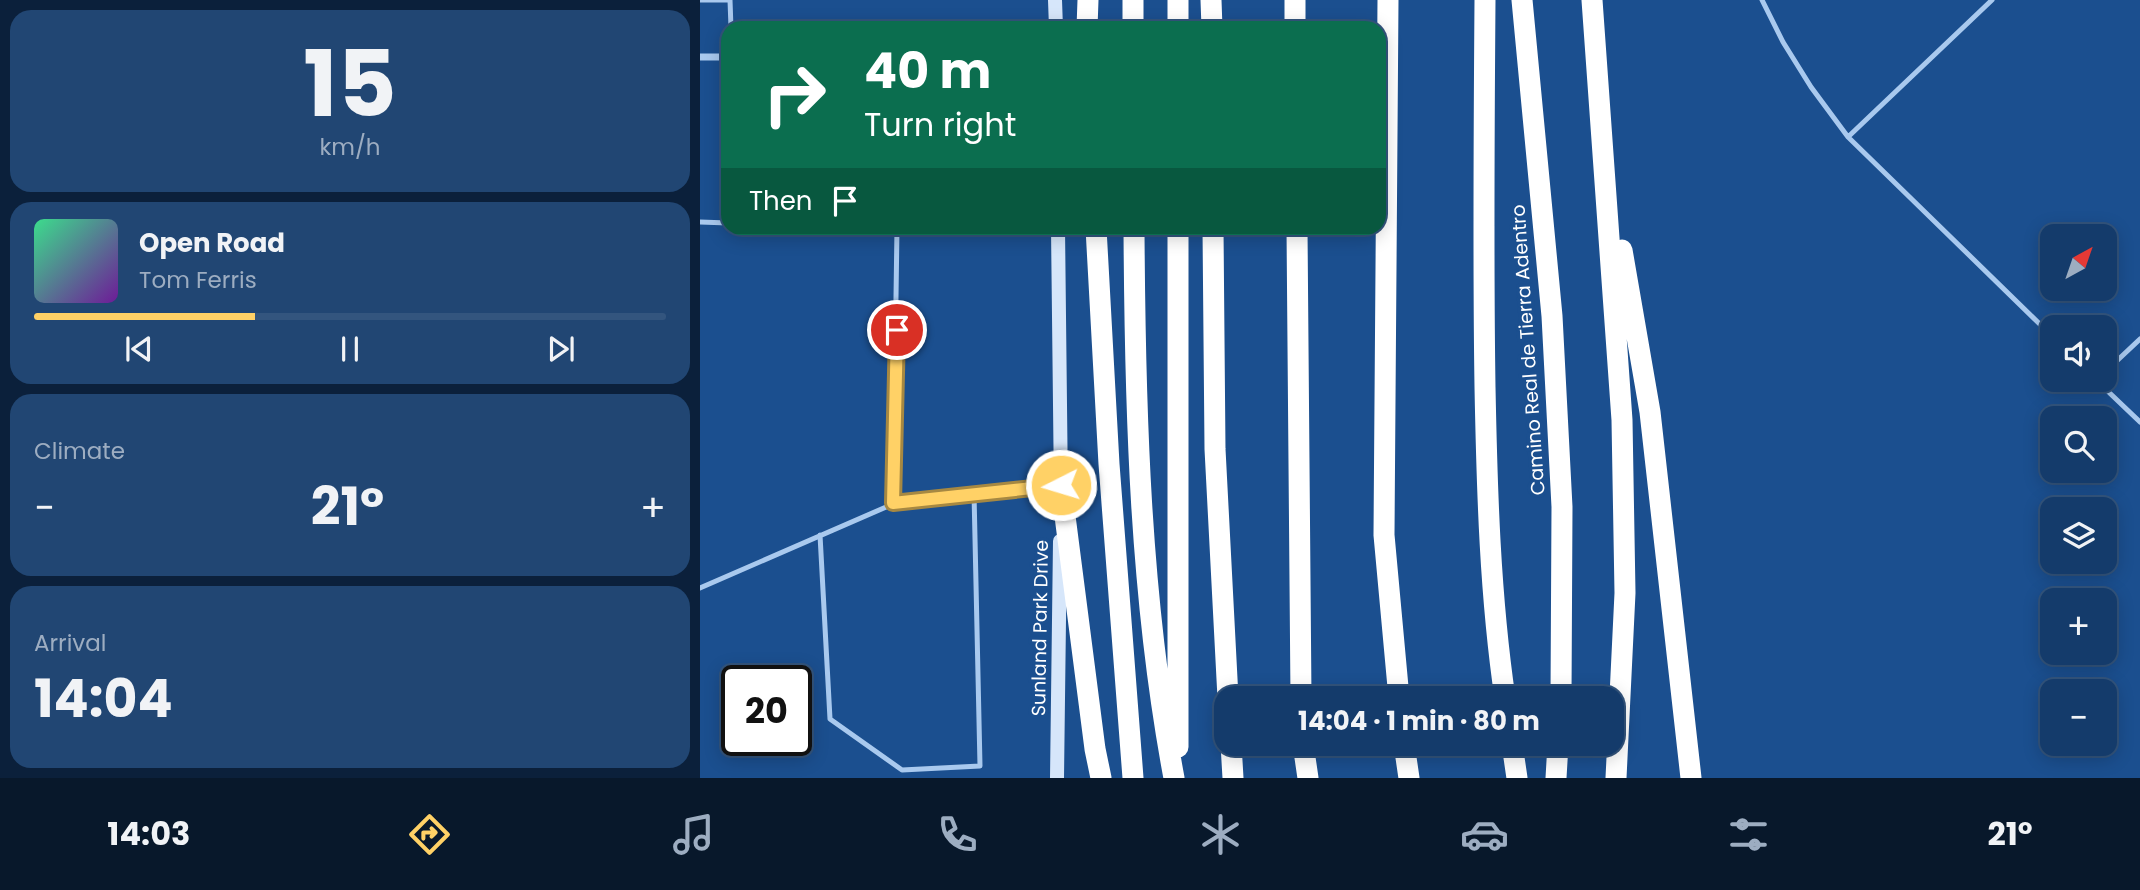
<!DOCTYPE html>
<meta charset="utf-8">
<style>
body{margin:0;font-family:Poppins,sans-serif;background:#214673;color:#f1f3f6;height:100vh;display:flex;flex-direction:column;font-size:26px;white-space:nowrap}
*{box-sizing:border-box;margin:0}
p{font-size:23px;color:#9dadc1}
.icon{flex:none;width:38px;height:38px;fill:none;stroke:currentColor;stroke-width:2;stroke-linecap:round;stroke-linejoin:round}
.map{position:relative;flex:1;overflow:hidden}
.side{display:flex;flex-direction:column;gap:10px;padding:10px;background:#0b203b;width:700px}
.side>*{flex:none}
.guide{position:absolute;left:21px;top:21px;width:665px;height:214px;border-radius:21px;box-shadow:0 4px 18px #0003,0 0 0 2px #33557e;background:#0b6e4f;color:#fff;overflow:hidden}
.needle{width:46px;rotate:40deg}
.fabs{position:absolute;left:1340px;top:224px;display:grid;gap:14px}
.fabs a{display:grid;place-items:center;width:77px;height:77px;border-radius:14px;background:#143b6b;box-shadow:0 4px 18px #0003,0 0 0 2px #33557e;font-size:35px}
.speed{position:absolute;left:21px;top:665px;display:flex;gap:14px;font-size:35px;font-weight:700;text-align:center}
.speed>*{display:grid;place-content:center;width:91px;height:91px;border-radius:50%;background:#143b6b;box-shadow:0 4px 18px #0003,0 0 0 2px #33557e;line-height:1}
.speed .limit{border:4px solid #111;border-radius:10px;background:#fff;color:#111}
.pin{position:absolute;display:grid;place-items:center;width:60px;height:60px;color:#fff;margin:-30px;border:4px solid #fff;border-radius:50%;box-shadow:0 2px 7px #0007}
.me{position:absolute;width:77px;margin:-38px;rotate:265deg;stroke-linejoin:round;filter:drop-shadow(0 0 5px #0008)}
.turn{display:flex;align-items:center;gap:24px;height:147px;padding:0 28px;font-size:32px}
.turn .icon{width:91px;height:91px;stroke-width:2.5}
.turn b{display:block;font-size:49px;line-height:60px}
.then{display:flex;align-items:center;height:66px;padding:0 28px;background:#0003;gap:14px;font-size:26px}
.big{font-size:52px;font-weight:700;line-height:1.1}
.side .widget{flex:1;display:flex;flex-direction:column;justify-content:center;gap:10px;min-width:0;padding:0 24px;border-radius:21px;background:#214673}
.side .dial{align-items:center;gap:0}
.dial b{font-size:91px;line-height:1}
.song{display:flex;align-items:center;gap:21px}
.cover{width:84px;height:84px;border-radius:10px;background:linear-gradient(135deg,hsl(150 70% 55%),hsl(280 70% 35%))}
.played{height:7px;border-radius:4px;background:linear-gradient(90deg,#ffd166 35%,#33557e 35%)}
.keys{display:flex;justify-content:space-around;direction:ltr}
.heat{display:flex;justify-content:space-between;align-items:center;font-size:38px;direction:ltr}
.trip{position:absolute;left:514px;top:686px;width:410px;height:70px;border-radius:21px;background:#143b6b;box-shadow:0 4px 18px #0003,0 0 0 2px #33557e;font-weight:700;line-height:70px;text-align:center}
.tab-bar{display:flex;height:112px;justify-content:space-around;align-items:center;background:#08182b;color:#9dadc1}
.tab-bar .icon{width:49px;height:49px}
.tab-bar .current{color:#ffd166}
.tab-bar b{font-size:32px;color:#f1f3f6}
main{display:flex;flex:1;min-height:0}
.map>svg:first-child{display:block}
</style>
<main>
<section class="side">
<div class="widget dial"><b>15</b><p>km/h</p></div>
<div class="widget">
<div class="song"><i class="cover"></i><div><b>Open Road</b><p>Tom Ferris</p></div></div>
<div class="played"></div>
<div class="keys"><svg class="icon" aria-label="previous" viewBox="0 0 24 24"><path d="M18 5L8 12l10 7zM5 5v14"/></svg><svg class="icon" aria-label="pause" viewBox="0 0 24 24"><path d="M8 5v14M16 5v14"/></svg><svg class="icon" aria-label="next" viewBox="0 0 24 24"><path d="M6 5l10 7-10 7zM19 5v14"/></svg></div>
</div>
<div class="widget"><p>Climate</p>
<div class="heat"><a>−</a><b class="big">21°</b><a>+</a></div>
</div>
<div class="widget"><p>Arrival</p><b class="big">14:04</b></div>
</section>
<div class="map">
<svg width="1440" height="778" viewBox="0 0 1440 778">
<rect width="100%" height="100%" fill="#1b4f8f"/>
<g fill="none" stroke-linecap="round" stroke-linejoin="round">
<path stroke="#a9c9ee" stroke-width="5" d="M 0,0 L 30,0
M 30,0 L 31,28
M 1062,0 L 1083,42 L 1111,87 L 1148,137 L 1353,337
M 1148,137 L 1292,0
M 0,222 L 28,223
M 197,228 L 193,504 L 358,485
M 1405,372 L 1440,339
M 1396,380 L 1440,422
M 120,535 L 130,719 L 202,770 L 280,766 L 274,493
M 0,588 L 193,504"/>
<path stroke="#a9c9ee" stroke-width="7" d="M 0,57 L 28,57"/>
<path stroke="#d6e6fa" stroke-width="14" d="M 355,0 L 356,28
M 358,228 L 361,493
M 357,778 L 360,541"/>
<path stroke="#fff" stroke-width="21" d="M 433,0 L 433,28
M 478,0 L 478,28
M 511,0 L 512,28
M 595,0 L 595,28
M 688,0 L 684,535 L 699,698
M 785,0 C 784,129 783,258 785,387 C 787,491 790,595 805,698
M 822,0 L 852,316 L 862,507 L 861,698
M 892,0 L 922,420 L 925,593 L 916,778
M 387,28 L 388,0
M 396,228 L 409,464 L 433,778
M 434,228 C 435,411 440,597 474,778
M 478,228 L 478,747
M 513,228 L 515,449 L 528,698
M 597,228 L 601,698
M 922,250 L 950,412 L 991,778
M 361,485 L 395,749 L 401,778
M 531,744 L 533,778
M 603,744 L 608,778
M 704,744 L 709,778
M 812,744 L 817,778
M 856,778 L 858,744"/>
</g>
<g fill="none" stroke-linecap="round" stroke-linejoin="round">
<defs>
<path id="route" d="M 197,330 L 193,503 L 361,485"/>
</defs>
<use href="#route" stroke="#a68842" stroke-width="18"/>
<use href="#route" stroke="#ffd166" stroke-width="12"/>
</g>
<g text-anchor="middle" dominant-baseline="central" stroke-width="7" stroke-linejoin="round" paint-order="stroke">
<g font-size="19" fill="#fff" stroke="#1b4f8f">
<text transform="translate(828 350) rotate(-94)">Camino Real de Tierra Adentro</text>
<text transform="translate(340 628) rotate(-89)">Sunland Park Drive</text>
</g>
</g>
</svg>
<div class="fabs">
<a><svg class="needle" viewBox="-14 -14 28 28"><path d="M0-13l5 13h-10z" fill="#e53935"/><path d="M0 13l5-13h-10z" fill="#9dadc1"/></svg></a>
<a><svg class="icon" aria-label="sound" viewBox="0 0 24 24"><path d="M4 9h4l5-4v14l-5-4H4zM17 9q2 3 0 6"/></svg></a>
<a><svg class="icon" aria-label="search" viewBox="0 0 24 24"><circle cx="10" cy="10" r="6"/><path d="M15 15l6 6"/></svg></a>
<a><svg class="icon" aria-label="layers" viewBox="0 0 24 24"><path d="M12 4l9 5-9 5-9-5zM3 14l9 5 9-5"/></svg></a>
<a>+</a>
<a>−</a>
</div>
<div class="speed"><div class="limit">20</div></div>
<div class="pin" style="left:197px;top:330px;background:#d93025"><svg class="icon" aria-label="arrive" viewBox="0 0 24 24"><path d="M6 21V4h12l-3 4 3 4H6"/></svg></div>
<svg class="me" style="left:361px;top:485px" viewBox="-20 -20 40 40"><circle r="17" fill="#ffd166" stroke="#fff" stroke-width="3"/><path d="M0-11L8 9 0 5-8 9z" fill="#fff"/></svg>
<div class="trip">14:04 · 1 min · 80 m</div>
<div class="guide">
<div class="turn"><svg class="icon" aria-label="right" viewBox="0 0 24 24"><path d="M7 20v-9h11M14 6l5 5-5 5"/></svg><div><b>40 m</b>Turn right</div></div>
<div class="then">Then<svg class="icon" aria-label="arrive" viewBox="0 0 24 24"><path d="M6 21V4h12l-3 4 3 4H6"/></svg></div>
</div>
</div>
</main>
<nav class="tab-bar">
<b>14:03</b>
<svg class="icon current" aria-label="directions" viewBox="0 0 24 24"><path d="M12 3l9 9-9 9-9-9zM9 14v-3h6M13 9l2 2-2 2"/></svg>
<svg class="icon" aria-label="music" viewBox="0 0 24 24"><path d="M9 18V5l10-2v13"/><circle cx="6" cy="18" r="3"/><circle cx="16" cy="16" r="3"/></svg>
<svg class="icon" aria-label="phone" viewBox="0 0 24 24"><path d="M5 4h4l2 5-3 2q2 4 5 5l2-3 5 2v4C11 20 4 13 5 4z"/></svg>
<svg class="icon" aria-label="climate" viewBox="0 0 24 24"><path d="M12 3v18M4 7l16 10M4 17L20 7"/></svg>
<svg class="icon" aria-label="car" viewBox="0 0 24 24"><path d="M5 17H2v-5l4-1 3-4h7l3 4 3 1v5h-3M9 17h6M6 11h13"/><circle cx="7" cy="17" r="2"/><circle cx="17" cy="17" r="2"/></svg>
<svg class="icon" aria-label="filters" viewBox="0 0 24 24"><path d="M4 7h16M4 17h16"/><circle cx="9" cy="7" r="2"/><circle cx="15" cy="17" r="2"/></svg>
<b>21°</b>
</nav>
